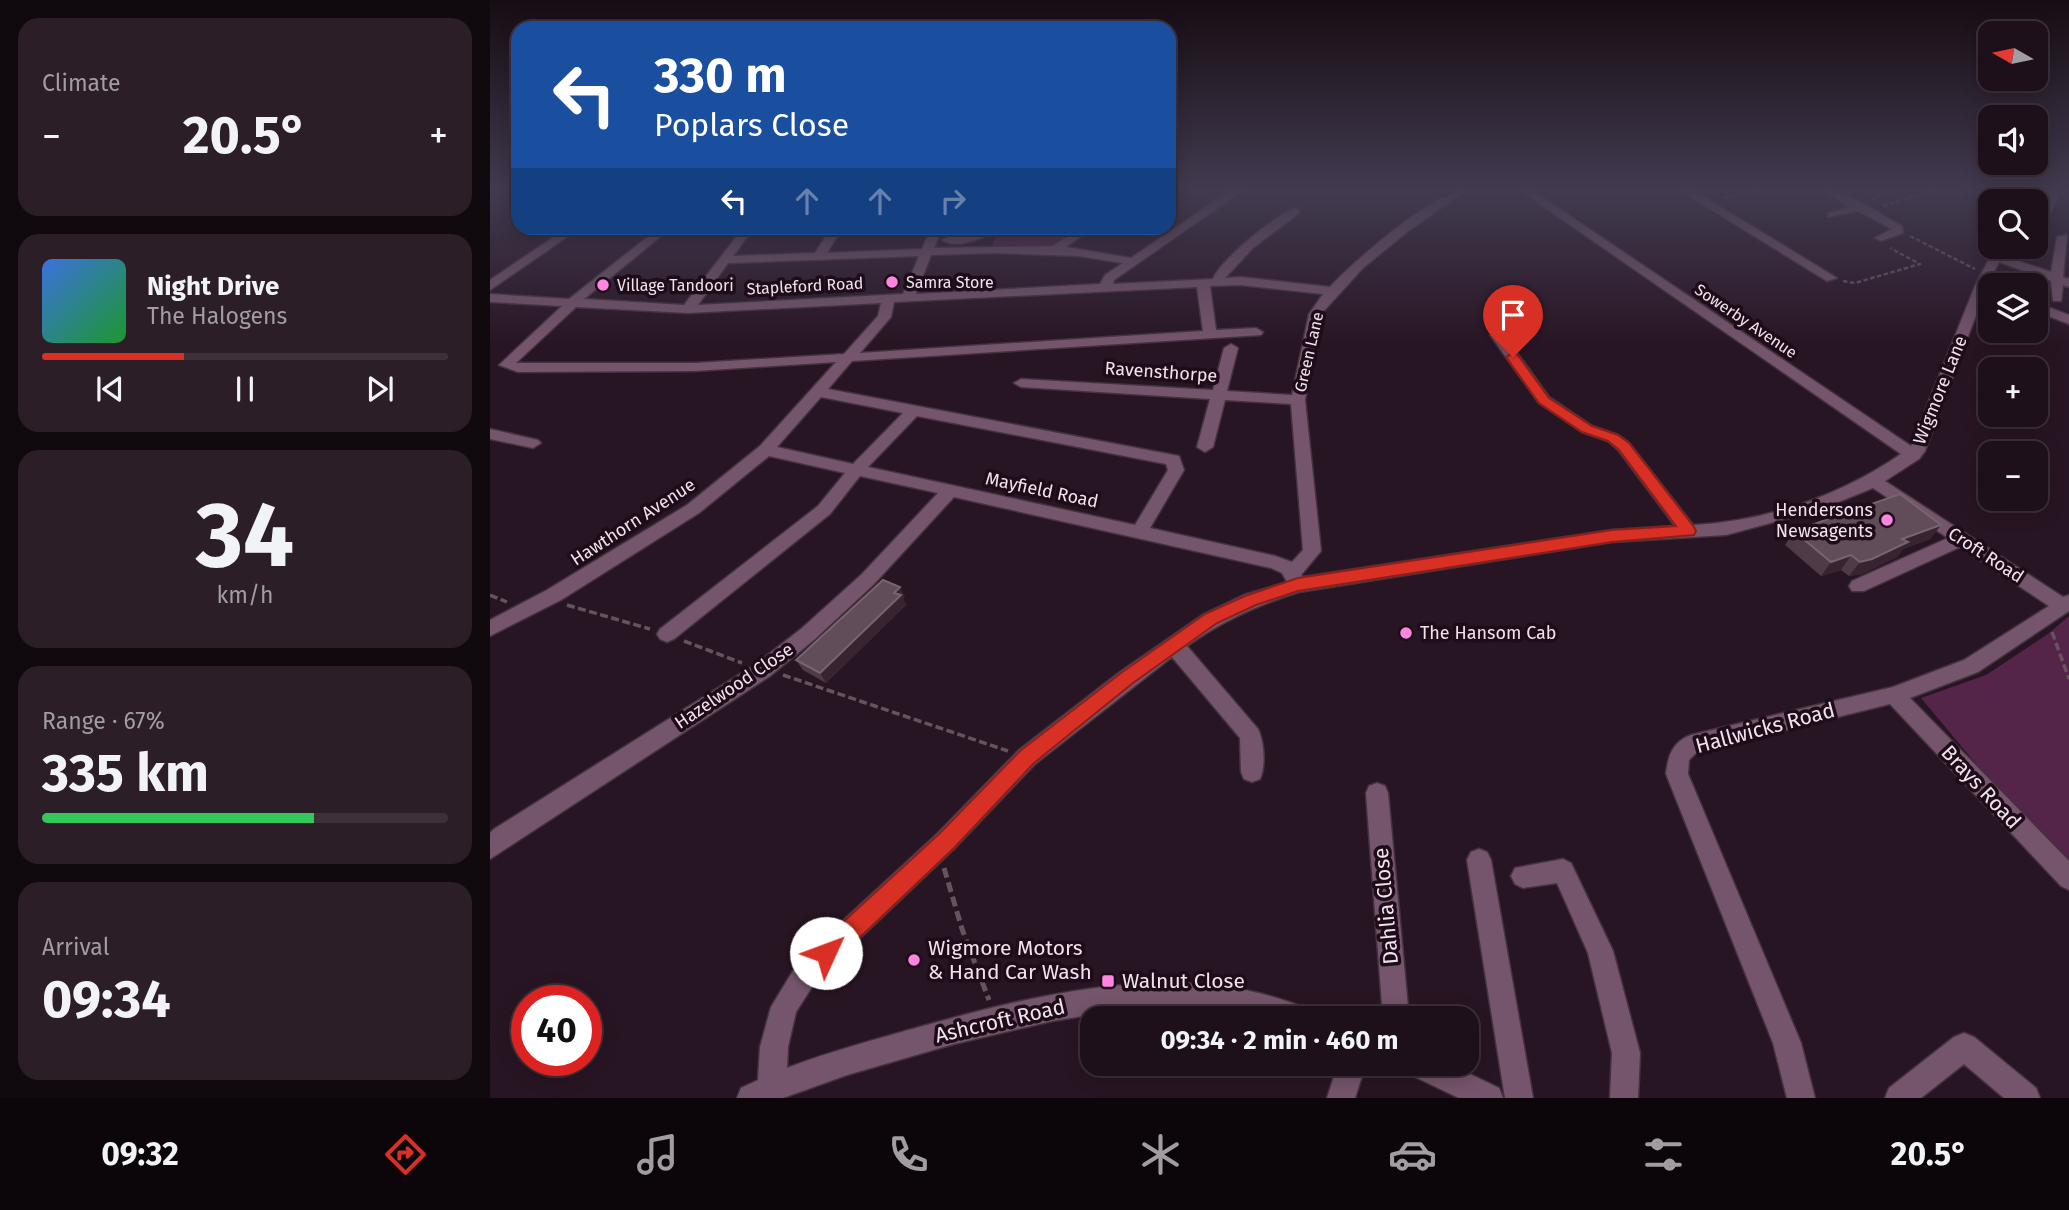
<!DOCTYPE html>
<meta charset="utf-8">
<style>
body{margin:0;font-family:"Fira Sans",sans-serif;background:#2b1e27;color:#f1f3f6;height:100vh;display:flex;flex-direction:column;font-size:26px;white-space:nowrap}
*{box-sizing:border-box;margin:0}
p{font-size:23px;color:#a19da2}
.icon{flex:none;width:38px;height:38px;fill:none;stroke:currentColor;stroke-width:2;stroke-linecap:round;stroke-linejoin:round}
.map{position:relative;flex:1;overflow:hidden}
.panel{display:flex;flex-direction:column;gap:18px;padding:18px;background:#10090e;width:490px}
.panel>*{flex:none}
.guide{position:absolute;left:21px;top:21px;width:665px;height:214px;border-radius:21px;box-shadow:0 4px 18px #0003,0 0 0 2px #3c3039;background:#1a4fa0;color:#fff;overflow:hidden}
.needle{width:46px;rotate:279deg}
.controls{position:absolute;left:1488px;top:21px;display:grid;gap:14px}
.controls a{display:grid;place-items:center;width:70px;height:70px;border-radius:14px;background:#1e101a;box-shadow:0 4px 18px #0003,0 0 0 2px #3c3039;font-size:35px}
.speed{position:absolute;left:21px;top:985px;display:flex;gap:14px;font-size:35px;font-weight:700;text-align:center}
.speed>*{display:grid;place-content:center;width:91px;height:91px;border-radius:50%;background:#1e101a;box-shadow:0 4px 18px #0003,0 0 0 2px #3c3039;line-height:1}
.speed .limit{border:10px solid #d22;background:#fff;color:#111}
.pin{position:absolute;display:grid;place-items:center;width:60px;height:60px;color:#fff;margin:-72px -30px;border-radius:50% 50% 50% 0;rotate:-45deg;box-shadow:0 0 7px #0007}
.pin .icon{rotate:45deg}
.me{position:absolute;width:77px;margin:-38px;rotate:47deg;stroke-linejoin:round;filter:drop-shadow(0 0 5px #0008)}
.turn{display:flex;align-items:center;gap:24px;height:147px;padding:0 28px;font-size:32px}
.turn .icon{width:91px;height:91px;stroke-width:2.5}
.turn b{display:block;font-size:49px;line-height:60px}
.lanes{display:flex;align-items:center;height:66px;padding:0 28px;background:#0003;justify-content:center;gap:35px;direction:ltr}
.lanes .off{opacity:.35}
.big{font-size:52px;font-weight:700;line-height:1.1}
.panel .card{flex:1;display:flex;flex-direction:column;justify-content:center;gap:10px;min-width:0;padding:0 24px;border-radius:21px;background:#2b1e27}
.panel .dial{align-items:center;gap:0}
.dial b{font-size:91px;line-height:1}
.song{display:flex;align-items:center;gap:21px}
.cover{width:84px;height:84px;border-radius:10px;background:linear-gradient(135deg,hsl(220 70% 55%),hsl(130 70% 35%))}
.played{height:7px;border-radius:4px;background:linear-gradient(90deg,#d93025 35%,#3c3039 35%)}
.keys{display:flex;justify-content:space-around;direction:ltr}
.heat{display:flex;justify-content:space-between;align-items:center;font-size:38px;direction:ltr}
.charge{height:10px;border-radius:5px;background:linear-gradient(90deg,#34c759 67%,#3c3039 0)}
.trip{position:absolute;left:590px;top:1006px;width:399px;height:70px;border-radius:21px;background:#1e101a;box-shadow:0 4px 18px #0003,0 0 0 2px #3c3039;font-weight:700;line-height:70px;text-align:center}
.tab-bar{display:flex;height:112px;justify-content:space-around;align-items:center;background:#0c060a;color:#a19da2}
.tab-bar .icon{width:49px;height:49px}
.tab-bar .selected{color:#d93025}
.tab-bar b{font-size:32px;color:#f1f3f6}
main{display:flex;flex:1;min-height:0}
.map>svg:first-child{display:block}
</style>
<main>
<section class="panel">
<div class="card"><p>Climate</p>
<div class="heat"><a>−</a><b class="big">20.5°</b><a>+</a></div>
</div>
<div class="card">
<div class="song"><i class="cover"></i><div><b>Night Drive</b><p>The Halogens</p></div></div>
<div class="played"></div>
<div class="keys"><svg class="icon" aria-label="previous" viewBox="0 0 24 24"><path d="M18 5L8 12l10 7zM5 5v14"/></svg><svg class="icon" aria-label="pause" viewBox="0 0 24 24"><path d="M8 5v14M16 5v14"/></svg><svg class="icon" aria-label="next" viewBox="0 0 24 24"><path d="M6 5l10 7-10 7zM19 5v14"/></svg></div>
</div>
<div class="card dial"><b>34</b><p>km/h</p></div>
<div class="card"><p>Range · 67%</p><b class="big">335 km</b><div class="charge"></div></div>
<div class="card"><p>Arrival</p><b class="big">09:34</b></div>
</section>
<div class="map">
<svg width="1579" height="1098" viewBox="0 0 1579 1098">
<rect width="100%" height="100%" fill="#281523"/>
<path fill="#552449" d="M 513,228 L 591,228 L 560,246 L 502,247 L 508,231 Z
M 1579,616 L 1579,865 L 1497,777 L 1431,698 L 1496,675 L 1558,634 Z"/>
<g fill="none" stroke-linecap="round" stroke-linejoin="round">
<defs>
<path id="minor" d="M 740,191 L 752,191 L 624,280 L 623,284 L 723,279 C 731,259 785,216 805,208 L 809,209 L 809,213 L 763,248 L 735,278 L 751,277 L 840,287 C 863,262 944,191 975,191 L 917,232 L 873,268 L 831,314 L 815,400 L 831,551 L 811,575 L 813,577 L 1122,530 L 1185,526 L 1129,451 L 1118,441 L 1092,432 L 1049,403 L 1000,335 L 1007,331 L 1012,332 L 1059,397 L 1102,426 L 1128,435 L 1139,443 L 1203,525 C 1277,521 1350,496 1411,454 L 1031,191 L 1043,191 L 1421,446 L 1485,286 L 1500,257 L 1510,247 L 1523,247 L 1514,256 L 1561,272 L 1567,237 L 1577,235 L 1573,277 L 1579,279 L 1579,287 L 1573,285 L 1571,301 L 1563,301 L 1561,281 L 1509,262 L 1497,286 L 1435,451 L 1429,459 L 1395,481 L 1573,597 L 1579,595 L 1579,611 L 1488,672 L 1420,698 L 1579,861 L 1579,890 L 1571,886 L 1400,704 L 1207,752 L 1199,760 L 1198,774 L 1311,1043 L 1325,1098 L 1297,1098 L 1283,1043 L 1176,774 C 1178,756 1182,742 1201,735 L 1403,687 L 1474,660 L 1559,606 L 1470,547 L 1374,591 L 1362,591 L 1359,586 L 1362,581 L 1458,538 L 1383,488 L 1329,510 L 1236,535 L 1122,542 L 809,592 C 767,605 732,621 697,646 L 768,729 C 774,741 776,766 770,779 L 762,782 L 754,779 L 751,772 L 750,738 L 682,657 L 545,764 L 464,849 L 327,979 L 306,1012 L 298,1047 L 297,1068 C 341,1051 387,1039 433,1026 C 555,992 696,958 818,1009 L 822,1018 L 764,1018 L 712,1011 L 662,1010 L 612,1013 L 562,1021 L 464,1044 L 357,1075 L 293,1098 L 247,1098 L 251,1088 L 268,1080 L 270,1047 L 281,1007 L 309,961 L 448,833 L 529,750 L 630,672 L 714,614 L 754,595 L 797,582 L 792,573 L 781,568 L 464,497 L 384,584 L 325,639 L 280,676 L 0,859 L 0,833 L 4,829 L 266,664 L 311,629 L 372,574 L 448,493 L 370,476 L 340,514 L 184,639 L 177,642 L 170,639 L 167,634 L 170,629 L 328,506 L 355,473 L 279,456 L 209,513 L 71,600 L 0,636 L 0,620 L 57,590 L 197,505 L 270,446 L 346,362 L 205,371 L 28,372 L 9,365 L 72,306 L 0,302 L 0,294 L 79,299 L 169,228 L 181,228 L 94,299 L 194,305 L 253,228 L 264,228 L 243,256 L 325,253 L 341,228 L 352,228 L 337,253 L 432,249 L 441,228 L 452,228 L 444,248 L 562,246 L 591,228 L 603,228 L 576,247 L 641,258 ZM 504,253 L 588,256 L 633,263 L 615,275 L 610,284 L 426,294 L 441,255 ZM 429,256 L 413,294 L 208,305 L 238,263 ZM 751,285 L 833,294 L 819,314 L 802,395 L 737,391 L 748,348 L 741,344 L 734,348 L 723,390 L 531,379 L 524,383 L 531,387 L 720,399 L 707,447 L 715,452 L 723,447 L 735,400 L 801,404 L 813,550 L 802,562 L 785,556 L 660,528 L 694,470 L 689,456 L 338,389 L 362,361 L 771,335 L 773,332 L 766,328 L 726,330 L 720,286 ZM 707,287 L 713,331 L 370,353 L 401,317 L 404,302 ZM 391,303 L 388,316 L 354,354 L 205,363 L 26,363 L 86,307 L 198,313 ZM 331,397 L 413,413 L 363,464 L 287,447 ZM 427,416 L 676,464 L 678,470 L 645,525 L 378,467 Z
M 1191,191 L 1204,191 L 1347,278 L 1337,281 Z
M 1333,191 C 1361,191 1387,213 1412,226 L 1413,233 L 1391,241 L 1385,238 L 1402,229 L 1368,211 L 1338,217 L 1338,213 L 1360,207 Z
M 1562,191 L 1572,191 L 1562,211 L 1545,224 L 1545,215 L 1553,207 Z
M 77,228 L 90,228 L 0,290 L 0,280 Z
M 495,228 L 509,228 C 496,238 466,250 452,240 C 464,233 482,234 495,228 Z
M 1545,302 L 1579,315 L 1579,324 L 1545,311 Z
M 0,429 L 48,440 L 51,443 L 43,448 L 0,439 Z
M 887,783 L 895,786 L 898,793 L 919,1018 L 893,1018 L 876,793 L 879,786 Z
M 989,849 L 997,852 L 1001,860 L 1043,1098 L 1015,1098 L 977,860 L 981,852 Z
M 1073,859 L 1081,863 L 1123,951 L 1150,1053 L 1148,1098 L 1120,1098 L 1122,1053 L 1098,953 L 1067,883 L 1033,888 L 1025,884 L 1021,876 L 1025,868 Z
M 1474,1033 L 1484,1037 L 1546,1088 L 1550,1098 L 1514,1098 L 1474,1064 L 1431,1098 L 1395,1098 L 1399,1088 L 1464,1037 Z
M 848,1064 L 876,1064 L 865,1098 L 837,1098 Z
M 915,1064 L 959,1064 L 1009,1088 L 1013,1098 L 969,1098 L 919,1074 Z"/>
</defs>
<use href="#minor" stroke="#44323f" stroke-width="3"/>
<path stroke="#655360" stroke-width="2.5" stroke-dasharray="4.5 2.5" stroke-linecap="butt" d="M 1234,198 L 1264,191
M 1382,199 L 1391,196 L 1388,191
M 1393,206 L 1443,191
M 1420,236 L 1485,269
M 1353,281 L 1365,283 L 1430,264 L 1400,248"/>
<path stroke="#655360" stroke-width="3.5" stroke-dasharray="8 3.5" stroke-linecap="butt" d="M 0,595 L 17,602
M 77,605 L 160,629
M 1562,632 L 1579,679
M 194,641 L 252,663
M 293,675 L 518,751"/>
<path stroke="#655360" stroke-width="5" stroke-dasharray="10 5" stroke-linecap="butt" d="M 454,868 L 472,929 L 499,1000"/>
<use href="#minor" fill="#75556b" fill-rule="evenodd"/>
</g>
<path fill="#4f3a48" d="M 1451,525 L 1440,539 L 1413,549 L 1407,557 L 1372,574 L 1359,576 L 1351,570 L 1331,576 L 1295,545 L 1304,531 Z
M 415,597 L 413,599 L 416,605 L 336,683 L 313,670 L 306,660 Z"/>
<path fill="#382332" d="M 1451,525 L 1440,539 L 1413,549 L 1407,557 L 1372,574 L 1359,576 L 1370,562 L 1412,539 Z
M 1361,555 L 1351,570 L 1331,576 L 1341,562 Z
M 410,587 L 415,597 L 413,599 L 416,605 L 336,683 L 330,673 Z"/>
<path fill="#614c5a" stroke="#776471" stroke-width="2" d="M 1410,494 L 1451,525 L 1412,539 L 1418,542 L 1382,559 L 1370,562 L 1361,555 L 1341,562 L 1304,531 Z
M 393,580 L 410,587 L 404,593 L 411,595 L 330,673 L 306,660 Z"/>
<linearGradient id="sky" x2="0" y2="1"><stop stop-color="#160c13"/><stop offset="0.55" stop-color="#423b50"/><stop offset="1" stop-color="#423b50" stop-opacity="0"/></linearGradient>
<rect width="1579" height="345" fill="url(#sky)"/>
<path fill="#d93025" stroke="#8d1f18" stroke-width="2" d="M 1023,353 L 1027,354 L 1059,398 L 1102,426 L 1128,435 L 1139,443 L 1204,527 L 1206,531 L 1204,535 L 1122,542 L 808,591 L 766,605 L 727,623 L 643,683 L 544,763 L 464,848 L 344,962 L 336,965 L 328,962 L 324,953 L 328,945 L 449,834 L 530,751 L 631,673 L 715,614 L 755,596 L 808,578 L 1122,530 L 1186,526 L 1129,450 L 1118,441 L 1092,432 L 1049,403 L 1016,357 Z"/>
<g fill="#fe85e0" stroke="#1e0c1a" stroke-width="2.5">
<circle cx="402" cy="282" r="7"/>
<circle cx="113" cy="285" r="7"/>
<circle cx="1397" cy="520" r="7"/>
<circle cx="916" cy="633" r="7"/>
<circle cx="424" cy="960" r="7"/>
<rect x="611" y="974" width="14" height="14" rx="3.5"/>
</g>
<g text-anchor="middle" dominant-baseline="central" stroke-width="7" stroke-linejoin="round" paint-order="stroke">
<g font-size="16" fill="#f1e3ec" stroke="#1e0c1a" text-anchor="start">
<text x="416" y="282">Samra Store</text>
<text x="127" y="285">Village Tandoori</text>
</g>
<g font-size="16" fill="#f1e3ec" stroke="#1e0c1a">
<text transform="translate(315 286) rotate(-3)">Stapleford Road</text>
<text transform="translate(1256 321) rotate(34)">Sowerby Avenue</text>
<text transform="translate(819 352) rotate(-77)">Green Lane</text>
</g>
<g font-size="18" fill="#f1e3ec" stroke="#1e0c1a">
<text transform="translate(671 372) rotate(4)">Ravensthorpe</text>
<text transform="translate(1450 390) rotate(-68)">Wigmore Lane</text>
<text transform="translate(552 490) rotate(12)">Mayfield Road</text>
<text transform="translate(143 522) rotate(-33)">Hawthorn Avenue</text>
<text transform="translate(1496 555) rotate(33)">Croft Road</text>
<text transform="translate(244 686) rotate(-34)">Hazelwood Close</text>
</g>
<g font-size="18" fill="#f1e3ec" stroke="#1e0c1a" text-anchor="end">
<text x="1383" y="510">Hendersons<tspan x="1383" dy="21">Newsagents</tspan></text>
<text x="930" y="633" text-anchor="start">The Hansom Cab</text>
</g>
<g font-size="21" fill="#f1e3ec" stroke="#1e0c1a">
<text transform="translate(1275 728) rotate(-15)">Hallwicks Road</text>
<text transform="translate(1491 787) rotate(47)">Brays Road</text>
<text transform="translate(896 906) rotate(-95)">Dahlia Close</text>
<text transform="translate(510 1021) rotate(-13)">Ashcroft Road</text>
</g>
<g font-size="21" fill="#f1e3ec" stroke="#1e0c1a" text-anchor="start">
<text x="438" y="948">Wigmore Motors<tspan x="438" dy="24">&amp; Hand Car Wash</tspan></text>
<text x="632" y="981">Walnut Close</text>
</g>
</g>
</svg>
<div class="controls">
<a><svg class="needle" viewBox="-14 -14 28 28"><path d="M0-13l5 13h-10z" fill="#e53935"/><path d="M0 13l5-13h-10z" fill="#a19da2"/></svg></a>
<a><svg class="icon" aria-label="sound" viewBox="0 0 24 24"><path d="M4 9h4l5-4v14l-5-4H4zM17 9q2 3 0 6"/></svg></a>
<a><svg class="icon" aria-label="search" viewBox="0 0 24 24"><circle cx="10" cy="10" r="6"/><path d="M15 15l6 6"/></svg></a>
<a><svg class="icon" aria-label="layers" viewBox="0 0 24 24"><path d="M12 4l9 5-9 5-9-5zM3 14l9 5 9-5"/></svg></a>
<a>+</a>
<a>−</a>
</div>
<div class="speed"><div class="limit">40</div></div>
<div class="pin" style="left:1023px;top:357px;background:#d93025"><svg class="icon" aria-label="arrive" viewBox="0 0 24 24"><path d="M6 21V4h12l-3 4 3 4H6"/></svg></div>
<svg class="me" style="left:336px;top:953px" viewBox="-20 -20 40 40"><circle r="19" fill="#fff"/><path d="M0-13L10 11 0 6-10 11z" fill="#d93025"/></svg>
<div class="trip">09:34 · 2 min · 460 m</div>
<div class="guide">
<div class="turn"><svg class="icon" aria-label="left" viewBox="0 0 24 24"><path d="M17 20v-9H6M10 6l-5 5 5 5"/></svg><div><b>330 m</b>Poplars Close</div></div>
<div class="lanes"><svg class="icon" aria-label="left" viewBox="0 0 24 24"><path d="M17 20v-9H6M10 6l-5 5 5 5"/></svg><svg class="icon off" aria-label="ahead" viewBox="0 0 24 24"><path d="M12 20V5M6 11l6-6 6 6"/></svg><svg class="icon off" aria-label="ahead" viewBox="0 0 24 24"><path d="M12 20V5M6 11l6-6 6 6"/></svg><svg class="icon off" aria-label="right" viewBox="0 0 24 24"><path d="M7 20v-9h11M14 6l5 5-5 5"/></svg></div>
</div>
</div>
</main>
<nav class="tab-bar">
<b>09:32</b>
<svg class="icon selected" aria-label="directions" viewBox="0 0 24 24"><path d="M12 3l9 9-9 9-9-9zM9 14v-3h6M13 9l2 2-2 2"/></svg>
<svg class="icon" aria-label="music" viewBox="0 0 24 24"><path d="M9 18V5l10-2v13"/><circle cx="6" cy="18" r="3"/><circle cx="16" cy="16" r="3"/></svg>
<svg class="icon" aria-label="phone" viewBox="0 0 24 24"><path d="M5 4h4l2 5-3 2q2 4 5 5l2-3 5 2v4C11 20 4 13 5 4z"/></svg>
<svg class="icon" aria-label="climate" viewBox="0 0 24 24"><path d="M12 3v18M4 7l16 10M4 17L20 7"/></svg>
<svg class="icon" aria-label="car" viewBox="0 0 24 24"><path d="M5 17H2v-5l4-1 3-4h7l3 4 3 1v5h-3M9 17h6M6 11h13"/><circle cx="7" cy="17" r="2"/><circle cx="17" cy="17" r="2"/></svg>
<svg class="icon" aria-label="filters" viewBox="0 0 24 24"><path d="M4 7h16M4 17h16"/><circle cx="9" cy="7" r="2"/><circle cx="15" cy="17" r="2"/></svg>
<b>20.5°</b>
</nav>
